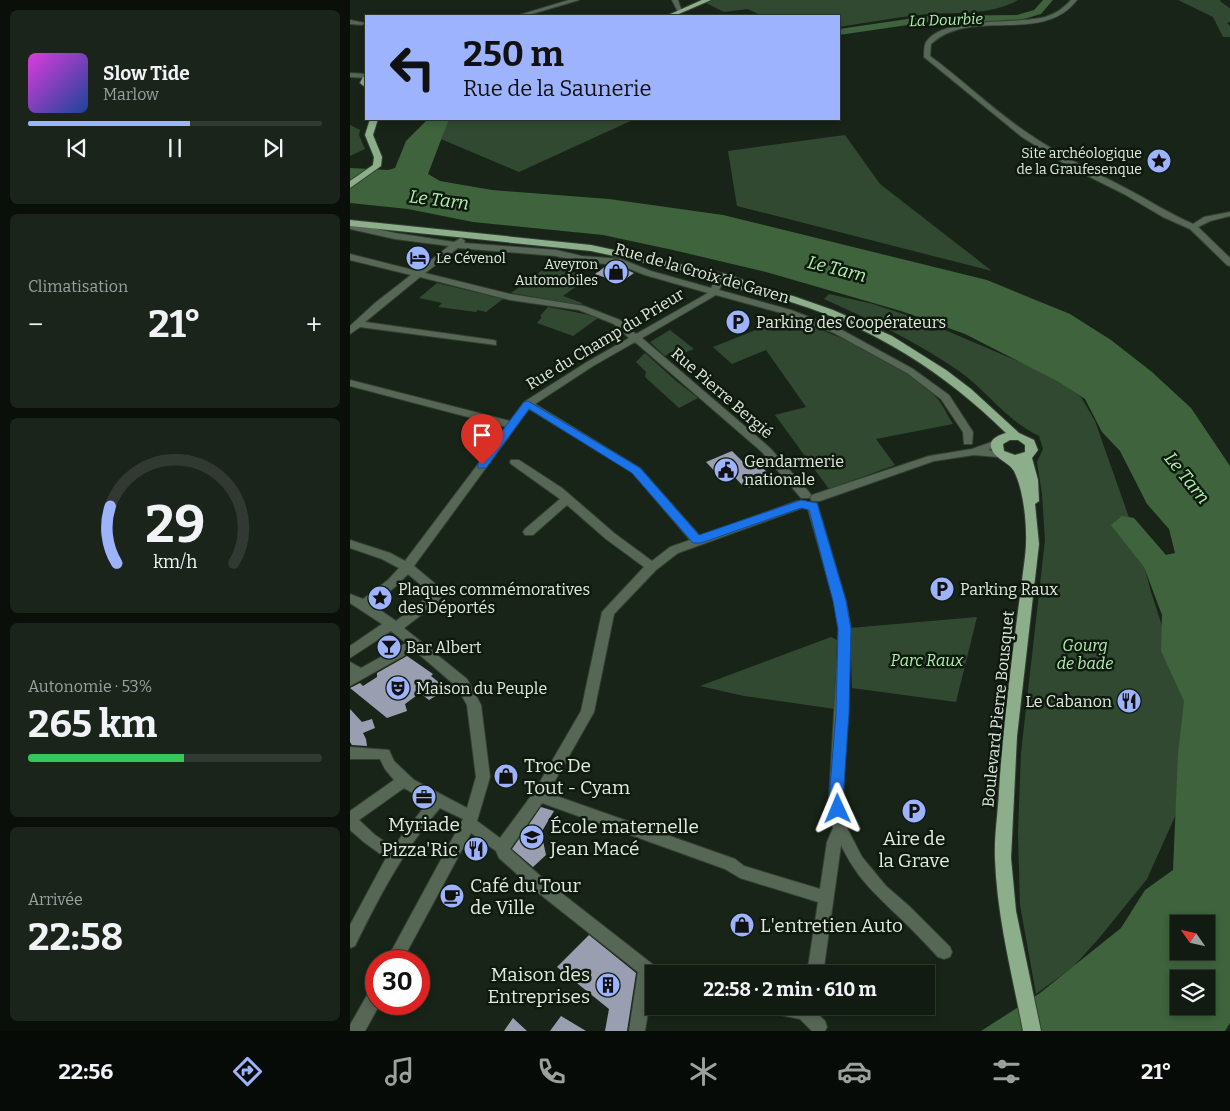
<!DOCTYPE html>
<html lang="fr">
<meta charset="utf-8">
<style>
body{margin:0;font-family:Bitter,serif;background:#1b241b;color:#f1f3f6;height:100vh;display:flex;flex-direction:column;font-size:19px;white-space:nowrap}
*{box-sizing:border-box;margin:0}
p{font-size:16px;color:#9ca19f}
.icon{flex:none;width:28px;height:28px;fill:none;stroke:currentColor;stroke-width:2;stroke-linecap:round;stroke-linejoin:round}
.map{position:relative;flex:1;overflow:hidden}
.details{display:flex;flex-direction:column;gap:10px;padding:10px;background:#0a0f0a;width:350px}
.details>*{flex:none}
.guide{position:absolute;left:15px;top:15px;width:475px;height:105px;border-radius:0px;box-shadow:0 2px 8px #0003,0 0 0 1px #313932;background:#9eb3fd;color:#111;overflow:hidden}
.needle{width:32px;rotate:304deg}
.controls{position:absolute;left:820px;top:915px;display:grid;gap:10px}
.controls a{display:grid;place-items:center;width:45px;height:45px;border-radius:0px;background:#121b12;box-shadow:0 2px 8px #0003,0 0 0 1px #313932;font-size:25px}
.speed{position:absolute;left:15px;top:950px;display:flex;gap:10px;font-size:25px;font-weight:700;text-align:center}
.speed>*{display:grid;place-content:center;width:65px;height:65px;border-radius:50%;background:#121b12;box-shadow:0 2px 8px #0003,0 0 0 1px #313932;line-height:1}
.speed .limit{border:8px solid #d22;background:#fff;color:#111}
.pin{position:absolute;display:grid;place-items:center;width:42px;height:42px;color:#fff;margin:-51px -21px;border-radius:50% 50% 50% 0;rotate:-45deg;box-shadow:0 0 5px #0007}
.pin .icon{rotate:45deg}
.me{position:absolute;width:55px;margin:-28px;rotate:359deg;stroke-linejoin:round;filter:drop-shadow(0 0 4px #0008)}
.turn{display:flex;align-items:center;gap:18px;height:105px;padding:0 15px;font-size:22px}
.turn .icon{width:65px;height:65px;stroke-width:2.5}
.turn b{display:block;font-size:35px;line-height:42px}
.big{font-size:38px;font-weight:700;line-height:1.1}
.details .card{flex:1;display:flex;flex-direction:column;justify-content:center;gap:8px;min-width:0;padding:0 18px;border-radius:8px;background:#1b241b}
.details .dial{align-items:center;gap:0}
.dial svg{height:130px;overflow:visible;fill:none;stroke:#313932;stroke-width:7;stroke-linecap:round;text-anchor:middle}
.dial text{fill:#f1f3f6;stroke:none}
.song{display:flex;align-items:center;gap:15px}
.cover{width:60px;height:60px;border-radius:8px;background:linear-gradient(135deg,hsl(300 70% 55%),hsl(220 70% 35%))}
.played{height:5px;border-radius:2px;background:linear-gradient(90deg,#9eb3fd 55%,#313932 55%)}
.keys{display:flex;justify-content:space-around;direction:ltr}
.heat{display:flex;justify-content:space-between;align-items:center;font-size:28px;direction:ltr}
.charge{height:8px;border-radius:4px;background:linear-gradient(90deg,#34c759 53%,#313932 0)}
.trip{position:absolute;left:295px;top:965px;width:290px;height:50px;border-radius:0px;background:#121b12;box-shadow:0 2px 8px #0003,0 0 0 1px #313932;font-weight:700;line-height:50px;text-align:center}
.tab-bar{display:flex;height:80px;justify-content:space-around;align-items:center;background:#070b07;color:#9ca19f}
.tab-bar .icon{width:35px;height:35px}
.tab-bar .selected{color:#9eb3fd}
.tab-bar b{font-size:22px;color:#f1f3f6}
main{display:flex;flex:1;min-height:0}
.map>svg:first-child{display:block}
</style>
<main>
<section class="details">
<div class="card">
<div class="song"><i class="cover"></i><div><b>Slow Tide</b><p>Marlow</p></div></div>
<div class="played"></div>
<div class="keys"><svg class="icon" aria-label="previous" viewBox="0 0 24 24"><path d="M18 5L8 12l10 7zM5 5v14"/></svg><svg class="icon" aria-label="pause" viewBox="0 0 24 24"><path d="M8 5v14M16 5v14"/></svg><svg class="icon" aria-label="next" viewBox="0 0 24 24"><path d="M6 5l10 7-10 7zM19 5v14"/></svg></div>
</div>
<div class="card"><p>Climatisation</p>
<div class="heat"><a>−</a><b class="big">21°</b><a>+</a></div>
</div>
<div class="card dial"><svg viewBox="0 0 100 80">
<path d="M14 69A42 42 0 1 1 86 69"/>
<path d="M14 69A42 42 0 0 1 10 34" stroke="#9eb3fd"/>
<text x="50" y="56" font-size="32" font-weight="700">29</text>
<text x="50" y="72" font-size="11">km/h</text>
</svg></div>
<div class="card"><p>Autonomie · 53%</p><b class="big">265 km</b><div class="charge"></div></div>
<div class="card"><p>Arrivée</p><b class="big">22:58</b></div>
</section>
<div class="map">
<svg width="880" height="1031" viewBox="0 0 880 1031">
<rect width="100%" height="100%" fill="#182418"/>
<path fill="#324931" d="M 363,0 L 668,0 C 639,17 601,11 569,15 C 542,18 515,23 489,27 L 489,16 L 412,16 L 398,9 L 374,12 L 356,3 Z
M 828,0 L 870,0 L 871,2 L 880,8 L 880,22 L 877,23 L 880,26 L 880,37 L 873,37 L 863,17 Z
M 98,119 L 285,119 L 169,172 L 91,139 Z
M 0,125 L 10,130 L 9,135 L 15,149 L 0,156 Z
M 495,135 L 530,184 L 642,271 L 387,206 L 378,151 Z
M 209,258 L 213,258 L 203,266 L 239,277 L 213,296 L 232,303 L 231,305 L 161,293 Z
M 87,283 L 153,299 L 136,312 L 128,310 L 126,312 L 88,307 L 92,303 L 69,298 Z
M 479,294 L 523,304 L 574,321 L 705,377 L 731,397 L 745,421 L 788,543 L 801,592 L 840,712 L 832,801 L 797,879 L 750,937 L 723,967 L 686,994 L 670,905 L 668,832 L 671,753 L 695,540 L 692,494 L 687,462 L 693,449 L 689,436 C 657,421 637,391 609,371 C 567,342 521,320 474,299 Z
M 198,307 L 235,314 L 248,318 L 223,336 L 187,323 L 192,317 L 190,316 Z
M 439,317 C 489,336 544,359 584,395 C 592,402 597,415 603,424 L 526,439 L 545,465 L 479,489 L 425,415 L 456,407 L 416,350 L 382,364 L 363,347 Z
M 320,330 L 344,349 L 326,356 L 322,352 L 315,356 L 300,342 Z
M 295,353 L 325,380 L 312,387 L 325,380 L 348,398 L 329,408 L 295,377 L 296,372 L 286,362 Z
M 627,617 L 606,702 L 502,688 L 500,628 Z
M 481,637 L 487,640 L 485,709 L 394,696 L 350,686 Z"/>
<path fill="#3e633d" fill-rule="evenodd" d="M 78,119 L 99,119 L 78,174 L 90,181 L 142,190 L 259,199 L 373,215 L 637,280 L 720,314 L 761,340 L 802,372 L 841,408 L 880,466 L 880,1023 L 875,1031 L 631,1031 L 690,993 L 771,928 L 795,890 L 823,870 L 828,754 L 834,701 L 811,651 L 812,615 L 794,567 L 761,525 L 772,516 L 784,518 L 816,555 L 825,553 L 819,529 L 797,504 L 770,451 L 752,432 L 735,399 L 709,382 L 615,334 L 551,311 L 416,272 L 323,250 L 253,235 L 123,222 L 58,209 L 0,203 L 0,168 L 38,170 L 45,168 L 56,141 ZM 829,924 L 856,924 L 856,951 L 829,951 ZM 829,979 L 856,979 L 856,1006 L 829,1006 Z"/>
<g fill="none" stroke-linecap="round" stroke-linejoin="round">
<path fill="#3e633d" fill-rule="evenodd" d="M 693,0 L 703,0 L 691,14 L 667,21 L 578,22 L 489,35 L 489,29 L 578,16 L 667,15 L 684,10 Z"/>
</g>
<path fill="#999fb1" d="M 256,266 L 270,267 L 284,273 L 270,283 L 245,274 Z
M 382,451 L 400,469 L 410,465 L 422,477 L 399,488 L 395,484 L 392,485 L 381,473 L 371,478 L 356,462 Z
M 57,656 L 83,674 L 81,676 L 97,689 L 79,700 L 70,693 L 55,704 L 57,711 L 37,718 L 0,688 L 10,683 L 13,686 L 27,677 L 27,673 Z
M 0,709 L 12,722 L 22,719 L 25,728 L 13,733 L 16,739 L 17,746 L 2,745 L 0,742 Z
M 191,807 L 204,811 L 185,843 L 193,841 L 196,855 L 183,867 L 162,849 Z
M 239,935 L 286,973 L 277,1031 L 255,1031 L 259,1009 L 207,967 Z
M 211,1016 L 236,1031 L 200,1031 Z
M 163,1018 L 177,1031 L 154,1031 Z"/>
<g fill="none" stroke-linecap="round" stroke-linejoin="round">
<defs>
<path id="minor" d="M 219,0 L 229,0 L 175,16 L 166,16 Z
M 322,0 L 328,0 L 332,12 L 328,12 Z
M 721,0 L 727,0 C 692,46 621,6 581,44 L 580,56 C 614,81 644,111 679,134 C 711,156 745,172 779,190 C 800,201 820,214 843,224 L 854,217 L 880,212 L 880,216 L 860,221 L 848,227 L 880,258 L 880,266 L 877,265 L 840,229 L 813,217 L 774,194 L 718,166 L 672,137 L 574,57 C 574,52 574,46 576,42 C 595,15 666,25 695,17 C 705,14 714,8 721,0 Z
M 0,20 L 15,23 L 12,25 L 0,24 Z
M 0,73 L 16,74 L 16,78 L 0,77 Z
M 0,223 L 45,233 L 104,242 L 111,238 L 115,241 L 114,243 L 206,250 L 232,256 L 271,259 L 301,271 L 361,288 L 366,280 L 372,280 L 373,282 L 369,290 L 441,310 L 490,329 L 563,369 L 599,395 L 623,432 L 622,444 L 614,444 L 613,432 L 591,399 L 557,373 L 484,333 L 435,314 L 366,295 L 292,338 L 420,448 L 459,492 L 461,495 L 459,498 L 451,498 L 412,452 L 285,342 L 243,366 L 185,404 L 290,468 L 350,536 L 447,501 L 455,501 L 457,504 L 455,507 L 328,553 L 306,570 L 264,614 L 244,712 L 198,793 L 385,859 L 394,866 L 470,889 L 477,842 L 483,828 L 479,799 L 489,629 L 484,601 L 457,506 L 459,503 L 467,503 L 496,601 L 501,629 L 493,799 L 497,828 L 512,857 L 536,886 L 559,906 L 600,947 L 602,952 L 600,957 L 594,959 L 588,957 C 575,943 562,929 548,916 C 522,891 507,878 491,845 L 473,974 L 457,974 L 468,902 L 390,878 L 375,869 L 192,803 L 160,849 L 196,881 L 310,970 L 311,974 L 304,974 L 295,1031 L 279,1031 L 288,972 L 186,891 L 149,858 L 146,851 L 121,833 L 52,961 L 36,961 L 113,819 L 90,808 C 54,849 29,897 5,946 L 0,948 L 0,925 L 36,858 L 15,843 L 0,830 L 0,811 L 44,780 L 35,769 L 30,759 L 0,759 L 0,747 L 39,750 L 44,761 L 64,780 L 117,808 L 126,777 L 117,705 L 107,687 L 64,650 L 0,686 L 0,662 L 11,668 L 56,643 L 41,631 L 0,658 L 0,646 L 32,624 L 0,603 L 0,594 L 13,599 L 38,580 L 49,568 L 32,559 L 0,548 L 0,540 L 40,553 L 55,561 L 156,427 L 0,386 L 0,380 L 160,421 L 174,402 L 237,362 L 279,338 L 264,324 L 229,310 L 160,300 L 70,277 L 15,322 L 143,340 L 146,341 L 146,345 L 10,327 L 0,334 L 0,326 L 25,303 L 61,275 L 0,260 L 0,254 L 67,271 L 99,246 L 45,239 L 0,229 ZM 108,248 L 206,256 L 232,262 L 270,265 L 295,275 L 358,293 L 286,334 L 270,320 L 234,306 L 160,294 L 75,273 ZM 179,409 L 282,472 L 340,540 L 320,547 L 302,561 L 264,533 L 212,488 L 169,460 L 161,460 L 160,462 L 161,464 L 210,499 L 175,529 L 173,532 L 175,535 L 183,535 L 217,505 L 256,539 L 294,567 L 252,612 L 231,711 L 184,792 L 150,838 L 127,821 L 140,777 L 131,705 L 117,679 L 54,628 L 87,603 L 92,595 L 89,587 L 64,566 ZM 58,574 L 79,592 L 80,595 L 46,621 L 23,605 L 46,586 ZM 54,788 L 78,802 L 43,847 L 25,835 L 9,820 Z
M 647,440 L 651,441 L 652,443 L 638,450 L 659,454 L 660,456 L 659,458 L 624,455 L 584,461 L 470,501 L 462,501 L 460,498 L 462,495 L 579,456 L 622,449 Z
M 26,987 L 26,1004 L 30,1004 L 15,1031 L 0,1031 L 0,1025 L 20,990 Z
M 413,1006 L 460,1006 L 475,1021 L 477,1027 L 475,1031 L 462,1031 L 450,1019 L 415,1012 Z"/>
<path id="major" d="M 352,0 L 361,0 L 324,16 L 316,16 Z
M 13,77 L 16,77 L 16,88 L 10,83 Z
M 20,119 L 28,119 L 23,135 L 32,157 L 31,166 L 0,188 L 0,181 L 23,165 L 24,157 L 15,135 Z
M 0,220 L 241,245 L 380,275 L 393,280 L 393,284 L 443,296 L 483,310 L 542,336 L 596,370 L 621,389 L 669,433 L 684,440 L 688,450 L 682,458 L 688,480 L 689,501 L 685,504 L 689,544 L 667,736 L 661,858 L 666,911 L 691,1031 L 673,1031 C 662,974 647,917 645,859 C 644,836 648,813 649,791 C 654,712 665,635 675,557 C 678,533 675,493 664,471 C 658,461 644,459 641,447 C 639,439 649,435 656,433 C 595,373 526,329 444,303 C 421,296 398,292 374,285 L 373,283 L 377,280 L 375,280 L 241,251 L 0,226 ZM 660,440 L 668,440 L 675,445 L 675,452 L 665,455 L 654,451 L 653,444 Z"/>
</defs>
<use href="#minor" stroke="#344034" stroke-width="2"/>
<use href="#major" stroke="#344034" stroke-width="2"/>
<use href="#minor" fill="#576756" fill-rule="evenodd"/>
<use href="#major" fill="#8dae8b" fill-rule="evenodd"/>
</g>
<path fill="#1a73e8" stroke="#114b97" d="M 178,401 L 290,468 L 349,535 L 451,500 L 467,503 L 496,601 L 501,629 L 499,713 L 493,799 L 495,809 L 493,814 L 488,816 L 483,814 L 479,799 L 486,713 L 488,629 L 483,601 L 459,510 L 451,508 L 351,543 L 343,543 L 282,473 L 179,409 L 136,468 L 128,468 L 128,463 L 174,402 Z"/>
<defs>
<symbol id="sight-disc" viewBox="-11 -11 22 22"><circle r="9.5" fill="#9eb3fd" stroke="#0f1a0f"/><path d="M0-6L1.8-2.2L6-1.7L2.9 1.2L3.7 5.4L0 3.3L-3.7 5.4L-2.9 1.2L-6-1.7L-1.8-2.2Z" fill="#111"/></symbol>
<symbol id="hotel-disc" viewBox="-11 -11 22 22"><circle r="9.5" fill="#9eb3fd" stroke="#0f1a0f"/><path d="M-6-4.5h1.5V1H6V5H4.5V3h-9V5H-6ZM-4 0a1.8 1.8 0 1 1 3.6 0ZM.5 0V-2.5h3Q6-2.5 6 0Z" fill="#111"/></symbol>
<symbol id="shop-disc" viewBox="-11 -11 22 22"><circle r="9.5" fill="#9eb3fd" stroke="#0f1a0f"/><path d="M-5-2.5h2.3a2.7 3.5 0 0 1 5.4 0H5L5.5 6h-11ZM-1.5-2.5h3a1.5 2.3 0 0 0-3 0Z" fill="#111"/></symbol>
<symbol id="parking-disc" viewBox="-11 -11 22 22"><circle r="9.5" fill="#9eb3fd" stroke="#0f1a0f"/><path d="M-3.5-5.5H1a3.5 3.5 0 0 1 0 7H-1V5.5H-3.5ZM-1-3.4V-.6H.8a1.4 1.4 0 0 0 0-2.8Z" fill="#111"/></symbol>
<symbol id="civic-disc" viewBox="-11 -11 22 22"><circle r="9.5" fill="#9eb3fd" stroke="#0f1a0f"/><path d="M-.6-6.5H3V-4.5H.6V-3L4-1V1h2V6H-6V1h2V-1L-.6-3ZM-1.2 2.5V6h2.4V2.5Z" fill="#111"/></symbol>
<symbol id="bar-disc" viewBox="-11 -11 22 22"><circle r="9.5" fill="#9eb3fd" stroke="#0f1a0f"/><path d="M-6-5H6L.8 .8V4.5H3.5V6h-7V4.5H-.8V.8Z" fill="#111"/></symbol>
<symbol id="theatre-disc" viewBox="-11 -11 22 22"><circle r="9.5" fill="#9eb3fd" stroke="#0f1a0f"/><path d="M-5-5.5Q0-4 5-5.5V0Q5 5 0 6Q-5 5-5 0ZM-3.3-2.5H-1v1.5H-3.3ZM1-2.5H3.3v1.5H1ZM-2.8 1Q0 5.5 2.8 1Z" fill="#111"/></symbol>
<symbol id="restaurant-disc" viewBox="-11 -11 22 22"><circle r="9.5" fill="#9eb3fd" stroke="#0f1a0f"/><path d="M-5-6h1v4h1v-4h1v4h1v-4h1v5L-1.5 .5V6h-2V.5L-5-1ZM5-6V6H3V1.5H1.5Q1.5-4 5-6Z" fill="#111"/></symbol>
<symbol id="office-disc" viewBox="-11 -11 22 22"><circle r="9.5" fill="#9eb3fd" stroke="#0f1a0f"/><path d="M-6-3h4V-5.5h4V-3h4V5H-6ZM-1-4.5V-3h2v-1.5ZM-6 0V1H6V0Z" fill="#111"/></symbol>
<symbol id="school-disc" viewBox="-11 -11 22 22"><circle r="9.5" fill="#9eb3fd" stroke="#0f1a0f"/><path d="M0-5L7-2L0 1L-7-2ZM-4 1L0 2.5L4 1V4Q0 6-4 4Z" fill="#111"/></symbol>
<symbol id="cafe-disc" viewBox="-11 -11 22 22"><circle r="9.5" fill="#9eb3fd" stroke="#0f1a0f"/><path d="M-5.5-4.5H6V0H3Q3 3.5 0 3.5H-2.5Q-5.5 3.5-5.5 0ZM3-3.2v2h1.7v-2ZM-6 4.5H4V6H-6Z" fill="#111"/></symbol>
<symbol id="building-disc" viewBox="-11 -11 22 22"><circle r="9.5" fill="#9eb3fd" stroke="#0f1a0f"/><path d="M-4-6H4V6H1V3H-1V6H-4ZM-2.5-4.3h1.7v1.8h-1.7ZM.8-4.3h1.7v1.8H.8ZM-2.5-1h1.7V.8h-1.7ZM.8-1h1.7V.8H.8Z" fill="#111"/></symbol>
</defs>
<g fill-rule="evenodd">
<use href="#sight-disc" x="795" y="147" width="28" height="28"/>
<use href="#hotel-disc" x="54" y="244" width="28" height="28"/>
<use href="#shop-disc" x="252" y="258" width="28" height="28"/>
<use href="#parking-disc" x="374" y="308" width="28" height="28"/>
<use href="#civic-disc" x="362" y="456" width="28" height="28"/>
<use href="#parking-disc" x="578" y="575" width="28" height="28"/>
<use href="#sight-disc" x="16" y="584" width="28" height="28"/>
<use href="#bar-disc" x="25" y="633" width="28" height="28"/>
<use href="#theatre-disc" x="34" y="674" width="28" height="28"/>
<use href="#restaurant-disc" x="765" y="687" width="28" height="28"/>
<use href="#shop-disc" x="142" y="762" width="28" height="28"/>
<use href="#office-disc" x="60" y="783" width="28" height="28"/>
<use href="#parking-disc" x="550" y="797" width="28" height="28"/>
<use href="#school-disc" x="168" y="823" width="28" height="28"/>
<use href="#restaurant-disc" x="112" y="835" width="28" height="28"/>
<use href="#cafe-disc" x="88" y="882" width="28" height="28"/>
<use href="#shop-disc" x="378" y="911" width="28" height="28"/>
<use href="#building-disc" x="244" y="971" width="28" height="28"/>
</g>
<g text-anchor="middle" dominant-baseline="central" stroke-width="5" stroke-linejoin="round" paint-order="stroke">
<g font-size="14" fill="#e1e9e1" stroke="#0f1a0f" text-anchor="end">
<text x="792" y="153">Site archéologique<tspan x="792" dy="16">de la Graufesenque</tspan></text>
<text x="86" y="258" text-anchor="start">Le Cévenol</text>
<text x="248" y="264">Aveyron<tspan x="248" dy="16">Automobiles</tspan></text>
</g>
<g font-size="15" font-style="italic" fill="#b4efb1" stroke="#0f1a0f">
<text transform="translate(596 20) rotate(-2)">La Dourbie</text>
</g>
<g font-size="16" fill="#e1e9e1" stroke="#0f1a0f">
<text transform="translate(352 273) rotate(16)">Rue de la Croix de Gaven</text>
<text transform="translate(255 339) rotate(-31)">Rue du Champ du Prieur</text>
<text transform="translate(372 393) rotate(41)">Rue Pierre Bergié</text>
<text transform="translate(648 709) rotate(-84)">Boulevard Pierre Bousquet</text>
</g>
<g font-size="16" fill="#e1e9e1" stroke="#0f1a0f" text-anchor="start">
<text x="406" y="322">Parking des Coopérateurs</text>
<text x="394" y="461">Gendarmerie<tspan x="394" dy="18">nationale</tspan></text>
<text x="48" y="589">Plaques commémoratives<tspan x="48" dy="18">des Déportés</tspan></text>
<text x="610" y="589">Parking Raux</text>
<text x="56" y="647">Bar Albert</text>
<text x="66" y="688">Maison du Peuple</text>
<text x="762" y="701" text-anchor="end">Le Cabanon</text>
</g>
<g font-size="16" font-style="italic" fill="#b2eeaf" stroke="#0f1a0f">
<text x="735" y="645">Gourg<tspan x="735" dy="18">de bade</tspan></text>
<text x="577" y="660">Parc Raux</text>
</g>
<g font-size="18" font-style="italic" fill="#b4efb1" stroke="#0f1a0f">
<text transform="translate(89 200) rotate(7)">Le Tarn</text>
<text transform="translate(487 269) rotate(14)">Le Tarn</text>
<text transform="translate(837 478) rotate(51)">Le Tarn</text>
</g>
<g font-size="19" fill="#e1e9e1" stroke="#0f1a0f" text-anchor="start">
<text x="174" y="765">Troc De<tspan x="174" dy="22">Tout - Cyam</tspan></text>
<text x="74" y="824" text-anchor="middle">Myriade</text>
<text x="200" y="826">École maternelle<tspan x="200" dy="22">Jean Macé</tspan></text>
<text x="564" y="838" text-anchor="middle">Aire de<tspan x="564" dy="22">la Grave</tspan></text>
<text x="108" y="849" text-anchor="end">Pizza'Ric</text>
<text x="120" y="885">Café du Tour<tspan x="120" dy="22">de Ville</tspan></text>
<text x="410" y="925">L'entretien Auto</text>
<text x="240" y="974" text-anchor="end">Maison des<tspan x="240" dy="22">Entreprises</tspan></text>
</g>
</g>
</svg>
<div class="controls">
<a><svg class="needle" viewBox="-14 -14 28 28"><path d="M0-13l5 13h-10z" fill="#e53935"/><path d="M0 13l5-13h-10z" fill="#9ca19f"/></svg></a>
<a><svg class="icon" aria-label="layers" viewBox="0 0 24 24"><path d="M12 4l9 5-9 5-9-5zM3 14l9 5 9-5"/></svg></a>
</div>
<div class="speed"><div class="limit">30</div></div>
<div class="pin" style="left:132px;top:465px;background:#d93025"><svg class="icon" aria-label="arrive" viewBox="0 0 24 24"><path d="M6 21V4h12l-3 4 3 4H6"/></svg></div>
<svg class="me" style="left:488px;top:809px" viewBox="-20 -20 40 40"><path d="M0-17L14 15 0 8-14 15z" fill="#1a73e8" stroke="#fff" stroke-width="4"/></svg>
<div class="trip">22:58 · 2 min · 610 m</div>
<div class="guide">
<div class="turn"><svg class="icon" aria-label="left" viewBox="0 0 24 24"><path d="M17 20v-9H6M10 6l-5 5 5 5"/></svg><div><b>250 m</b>Rue de la Saunerie</div></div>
</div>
</div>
</main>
<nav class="tab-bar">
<b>22:56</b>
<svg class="icon selected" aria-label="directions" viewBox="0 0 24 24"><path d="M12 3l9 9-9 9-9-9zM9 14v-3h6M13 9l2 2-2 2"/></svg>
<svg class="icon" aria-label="music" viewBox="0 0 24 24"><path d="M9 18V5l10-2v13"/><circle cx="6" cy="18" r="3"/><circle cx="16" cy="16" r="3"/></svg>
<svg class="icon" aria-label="phone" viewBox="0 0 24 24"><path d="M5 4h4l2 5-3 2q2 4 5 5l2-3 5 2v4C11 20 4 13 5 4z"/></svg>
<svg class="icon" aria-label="climate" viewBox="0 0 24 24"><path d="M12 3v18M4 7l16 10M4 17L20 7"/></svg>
<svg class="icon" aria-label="car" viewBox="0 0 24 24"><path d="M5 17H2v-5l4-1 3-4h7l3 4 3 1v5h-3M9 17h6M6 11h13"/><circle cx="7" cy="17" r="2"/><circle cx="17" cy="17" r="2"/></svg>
<svg class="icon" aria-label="filters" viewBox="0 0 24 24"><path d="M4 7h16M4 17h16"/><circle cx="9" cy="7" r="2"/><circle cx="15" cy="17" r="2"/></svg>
<b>21°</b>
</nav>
